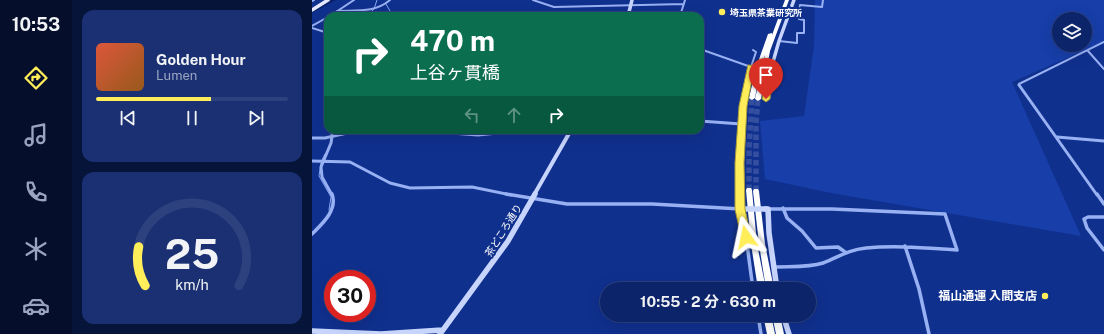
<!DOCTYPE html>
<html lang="ja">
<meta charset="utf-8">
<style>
body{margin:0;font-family:"Public Sans","Noto Sans JP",sans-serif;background:#1a3072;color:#f1f3f6;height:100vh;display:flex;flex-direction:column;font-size:15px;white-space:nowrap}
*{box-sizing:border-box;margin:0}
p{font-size:13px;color:#9aa4c1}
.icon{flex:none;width:22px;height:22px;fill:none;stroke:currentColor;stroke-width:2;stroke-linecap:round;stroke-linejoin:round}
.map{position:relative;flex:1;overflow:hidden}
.sheet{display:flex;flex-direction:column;gap:10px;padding:10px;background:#07143a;width:240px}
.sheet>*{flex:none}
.banner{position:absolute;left:12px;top:12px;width:380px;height:122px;border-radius:12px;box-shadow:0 4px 16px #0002,0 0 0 1px #2c417e;background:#0b6e4f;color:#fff;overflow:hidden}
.fabs{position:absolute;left:740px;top:12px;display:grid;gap:8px}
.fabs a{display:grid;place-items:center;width:40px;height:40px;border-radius:50%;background:#0c246a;box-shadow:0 4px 16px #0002,0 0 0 1px #2c417e;font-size:20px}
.speed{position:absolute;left:12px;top:270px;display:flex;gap:8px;font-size:20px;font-weight:700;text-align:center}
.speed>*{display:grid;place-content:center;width:52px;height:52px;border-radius:50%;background:#0c246a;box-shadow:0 4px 16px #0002,0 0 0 1px #2c417e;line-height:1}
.speed .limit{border:6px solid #d22;background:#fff;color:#111}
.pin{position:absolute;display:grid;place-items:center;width:34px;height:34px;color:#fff;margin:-41px -17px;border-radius:50% 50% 50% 0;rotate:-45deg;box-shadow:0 0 4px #0007}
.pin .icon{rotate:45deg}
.me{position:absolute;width:44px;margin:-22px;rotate:348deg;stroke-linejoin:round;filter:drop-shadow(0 0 3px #0008)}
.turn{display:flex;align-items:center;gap:14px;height:84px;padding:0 20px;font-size:18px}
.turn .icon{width:52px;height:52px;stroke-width:2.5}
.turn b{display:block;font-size:28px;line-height:34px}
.lanes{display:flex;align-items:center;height:38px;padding:0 20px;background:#0003;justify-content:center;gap:20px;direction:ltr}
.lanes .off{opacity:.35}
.sheet .widget{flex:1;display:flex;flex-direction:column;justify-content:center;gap:6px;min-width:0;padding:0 14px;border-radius:12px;background:#1a3072}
.sheet .dial{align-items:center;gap:0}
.dial svg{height:104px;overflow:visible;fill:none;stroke:#2c417e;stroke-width:7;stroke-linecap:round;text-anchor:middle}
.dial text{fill:#f1f3f6;stroke:none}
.song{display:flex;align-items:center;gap:12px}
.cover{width:48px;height:48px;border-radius:6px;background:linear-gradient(135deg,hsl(10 70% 55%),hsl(30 70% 35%))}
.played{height:4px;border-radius:2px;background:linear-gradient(90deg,#ffed5a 60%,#2c417e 60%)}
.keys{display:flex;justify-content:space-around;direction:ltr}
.trip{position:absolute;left:288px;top:282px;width:216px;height:40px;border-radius:20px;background:#0c246a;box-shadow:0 4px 16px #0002,0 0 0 1px #2c417e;font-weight:700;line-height:40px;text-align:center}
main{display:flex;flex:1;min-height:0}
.dock{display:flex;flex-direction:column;width:72px;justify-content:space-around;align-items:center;background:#050e2a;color:#9aa4c1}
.dock .icon{width:28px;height:28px}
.dock .current{color:#ffed5a}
.dock b{font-size:18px;color:#f1f3f6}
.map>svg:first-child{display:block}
</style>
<main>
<nav class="dock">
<b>10:53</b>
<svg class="icon current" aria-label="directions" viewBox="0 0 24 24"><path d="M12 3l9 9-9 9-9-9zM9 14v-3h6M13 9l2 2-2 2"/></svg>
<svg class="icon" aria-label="music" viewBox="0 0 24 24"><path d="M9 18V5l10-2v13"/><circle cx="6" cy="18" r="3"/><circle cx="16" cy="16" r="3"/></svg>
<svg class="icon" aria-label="phone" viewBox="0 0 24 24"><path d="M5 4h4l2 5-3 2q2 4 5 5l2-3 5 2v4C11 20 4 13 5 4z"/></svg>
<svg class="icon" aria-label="climate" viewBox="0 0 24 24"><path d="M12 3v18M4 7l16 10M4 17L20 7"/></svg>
<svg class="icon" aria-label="car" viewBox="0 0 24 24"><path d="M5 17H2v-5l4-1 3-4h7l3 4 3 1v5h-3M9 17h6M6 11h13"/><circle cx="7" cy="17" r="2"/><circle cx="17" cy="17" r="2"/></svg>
</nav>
<section class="sheet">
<div class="widget">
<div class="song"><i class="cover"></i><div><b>Golden Hour</b><p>Lumen</p></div></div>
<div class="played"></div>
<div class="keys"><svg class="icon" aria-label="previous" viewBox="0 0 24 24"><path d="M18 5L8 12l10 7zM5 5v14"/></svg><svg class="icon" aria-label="pause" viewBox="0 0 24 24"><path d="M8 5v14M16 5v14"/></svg><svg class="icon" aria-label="next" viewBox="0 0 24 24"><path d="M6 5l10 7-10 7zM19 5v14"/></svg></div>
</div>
<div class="widget dial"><svg viewBox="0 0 100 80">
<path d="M14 69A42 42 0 1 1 86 69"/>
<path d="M14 69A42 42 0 0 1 9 39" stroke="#ffed5a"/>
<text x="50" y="56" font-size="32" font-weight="700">25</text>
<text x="50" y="72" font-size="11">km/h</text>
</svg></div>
</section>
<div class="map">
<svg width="792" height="334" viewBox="0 0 792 334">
<rect width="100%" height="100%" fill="#10308e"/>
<path fill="#173ea9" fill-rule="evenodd" d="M 503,0 L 792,0 L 792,42 L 700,82 L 769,236 L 519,193 L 453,179 L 448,121 L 492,116 L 502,46 ZM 747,19 L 773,19 L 773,45 L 747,45 Z"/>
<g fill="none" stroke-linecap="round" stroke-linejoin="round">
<path stroke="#89a8f6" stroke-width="1" d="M 74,4 L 81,16
M 55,16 L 62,9 L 65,0
M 18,130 L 19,134
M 10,160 L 13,154
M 9,163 L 7,176 L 19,197 L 17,210"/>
<path fill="#09216a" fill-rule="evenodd" d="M 19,0 L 24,0 L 0,13 L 0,10 Z"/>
<path stroke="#344f9f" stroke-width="5.5" stroke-dasharray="5.5 3" stroke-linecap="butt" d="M 437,190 L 437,148 L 440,98
M 444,191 L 444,123 L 446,99"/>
<path stroke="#98b1f3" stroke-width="2" d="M 221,0 L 242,7 L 372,4
M 0,1 L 2,0
M 25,11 C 44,10 63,13 78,0
M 18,16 L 42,0
M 368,16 L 373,0
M 0,26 L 16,17
M 0,28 L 16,33
M 467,41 L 485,43 L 485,33 L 492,33 L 492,20 L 487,19 L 488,5 L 510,7 L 511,0
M 388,49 L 439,67 L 444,52 L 441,50
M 776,51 L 792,69
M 15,65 L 16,63
M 456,86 L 459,69
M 708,86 L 707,84 L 792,42"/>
<path stroke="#98b1f3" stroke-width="3" d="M 707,85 L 785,195
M 454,99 L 456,85
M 388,121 L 429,124
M 99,130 L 166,135 L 206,131 L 256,132 L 270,130
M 745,137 L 792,141
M 0,138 L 13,138 L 44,131 L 71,130
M 0,161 L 38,162 L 78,183 L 98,188 L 160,187 L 199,195
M 20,195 L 10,177 L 9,167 L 19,143 L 21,130"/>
<path stroke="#98b1f3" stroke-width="3.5" d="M 194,194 L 255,204 L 340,204 L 429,209
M 785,194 L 792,204
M 471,208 L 475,218 L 490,231 L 504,248 L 526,247 L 533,252
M 428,209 L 434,237 L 441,289
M 456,209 L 520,209 L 633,214 L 645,250 C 614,248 584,245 554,248 C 535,250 527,257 511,263 C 496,268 477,266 462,267
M 792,217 L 776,217 L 772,219 L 775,228 L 792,250
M 0,234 C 10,224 26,210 20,194
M 593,246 L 607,289 L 617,334
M 446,315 L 449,334"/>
<path stroke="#c7d5fd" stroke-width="3.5" d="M 316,16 L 320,0
M 456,69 L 459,69 L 467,41 L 482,0
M 435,86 L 439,67 L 441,67"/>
<path stroke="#c7d5fd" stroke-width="4" d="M 222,195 L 259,130
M 428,195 L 429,138 L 435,85"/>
<path stroke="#c7d5fd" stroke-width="5.5" d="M 428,194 L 428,209
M 454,209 L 456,209 L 457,233 L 465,289
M 471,315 L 477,334
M 0,331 L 69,334 L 130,330
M 128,334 L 196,241 L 223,194"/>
<path stroke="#e4e9ff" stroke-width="3.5" d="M 0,10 L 16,0"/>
<path fill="#fff" fill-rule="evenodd" d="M 473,0 L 477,0 L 458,51 L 449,99 L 446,101 L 443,99 L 453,55 L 449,65 L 443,98 L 440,100 L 438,99 L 437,98 L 445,65 L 456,34 L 460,33 L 460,35 Z
M 435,188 L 439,188 L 440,190 L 445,244 L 454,289 L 446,289 L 439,244 L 434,190 Z
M 442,189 L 446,189 L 447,191 L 453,244 L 462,289 L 454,289 L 447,244 L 441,191 Z
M 451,315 L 459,315 L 463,334 L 455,334 Z
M 460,315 L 468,315 L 472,334 L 464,334 Z"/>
<path stroke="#98b1f3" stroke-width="2" d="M 462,10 L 476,12"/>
<path stroke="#c7d5fd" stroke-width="3.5" d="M 441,67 L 456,69"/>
<path stroke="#c7d5fd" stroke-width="5.5" d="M 431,209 L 454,209"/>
</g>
<path fill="#ffed5a" stroke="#a69a3a" d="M 436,65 L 459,67 L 462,69 L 458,99 L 454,102 L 450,99 L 455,71 L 442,69 L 435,106 L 432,163 L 433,209 L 439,237 L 438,240 L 434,241 L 430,240 L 429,237 L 423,209 L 423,163 L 427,106 Z"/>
<g fill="#ffed5a" stroke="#10308e" stroke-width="1.5">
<circle cx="410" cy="12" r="4"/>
<circle cx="733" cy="296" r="4"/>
</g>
<g text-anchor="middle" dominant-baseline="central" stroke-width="4" stroke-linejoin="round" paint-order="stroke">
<g font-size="9" font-weight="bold" fill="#fff" stroke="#10308e" text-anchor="start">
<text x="418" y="12">埼玉県茶業研究所</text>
</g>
<g font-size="10" fill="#fff" stroke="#10308e">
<text transform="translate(191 230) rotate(-58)">茶どころ通り</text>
</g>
<g font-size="12" font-weight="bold" fill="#fff" stroke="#10308e" text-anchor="end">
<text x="725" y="296">福山通運 入間支店</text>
</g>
</g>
</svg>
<div class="fabs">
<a><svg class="icon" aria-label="layers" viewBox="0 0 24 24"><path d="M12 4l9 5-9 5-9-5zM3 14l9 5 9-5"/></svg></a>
</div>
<div class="speed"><div class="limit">30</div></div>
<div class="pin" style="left:454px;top:99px;background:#d93025"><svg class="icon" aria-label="arrive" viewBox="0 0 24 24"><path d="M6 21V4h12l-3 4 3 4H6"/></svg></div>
<svg class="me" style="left:434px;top:237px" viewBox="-20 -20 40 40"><path d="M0-17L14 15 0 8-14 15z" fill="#ffed5a" stroke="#fff" stroke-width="4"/></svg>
<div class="trip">10:55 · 2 分 · 630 m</div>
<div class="banner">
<div class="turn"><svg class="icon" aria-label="right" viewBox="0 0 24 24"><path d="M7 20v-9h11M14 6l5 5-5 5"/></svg><div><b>470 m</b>上谷ヶ貫橋</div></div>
<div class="lanes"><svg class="icon off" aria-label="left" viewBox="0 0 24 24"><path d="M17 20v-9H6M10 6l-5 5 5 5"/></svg><svg class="icon off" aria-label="ahead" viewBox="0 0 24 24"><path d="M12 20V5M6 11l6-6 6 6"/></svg><svg class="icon" aria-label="right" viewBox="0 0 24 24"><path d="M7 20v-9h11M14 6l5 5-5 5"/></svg></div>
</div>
</div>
</main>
